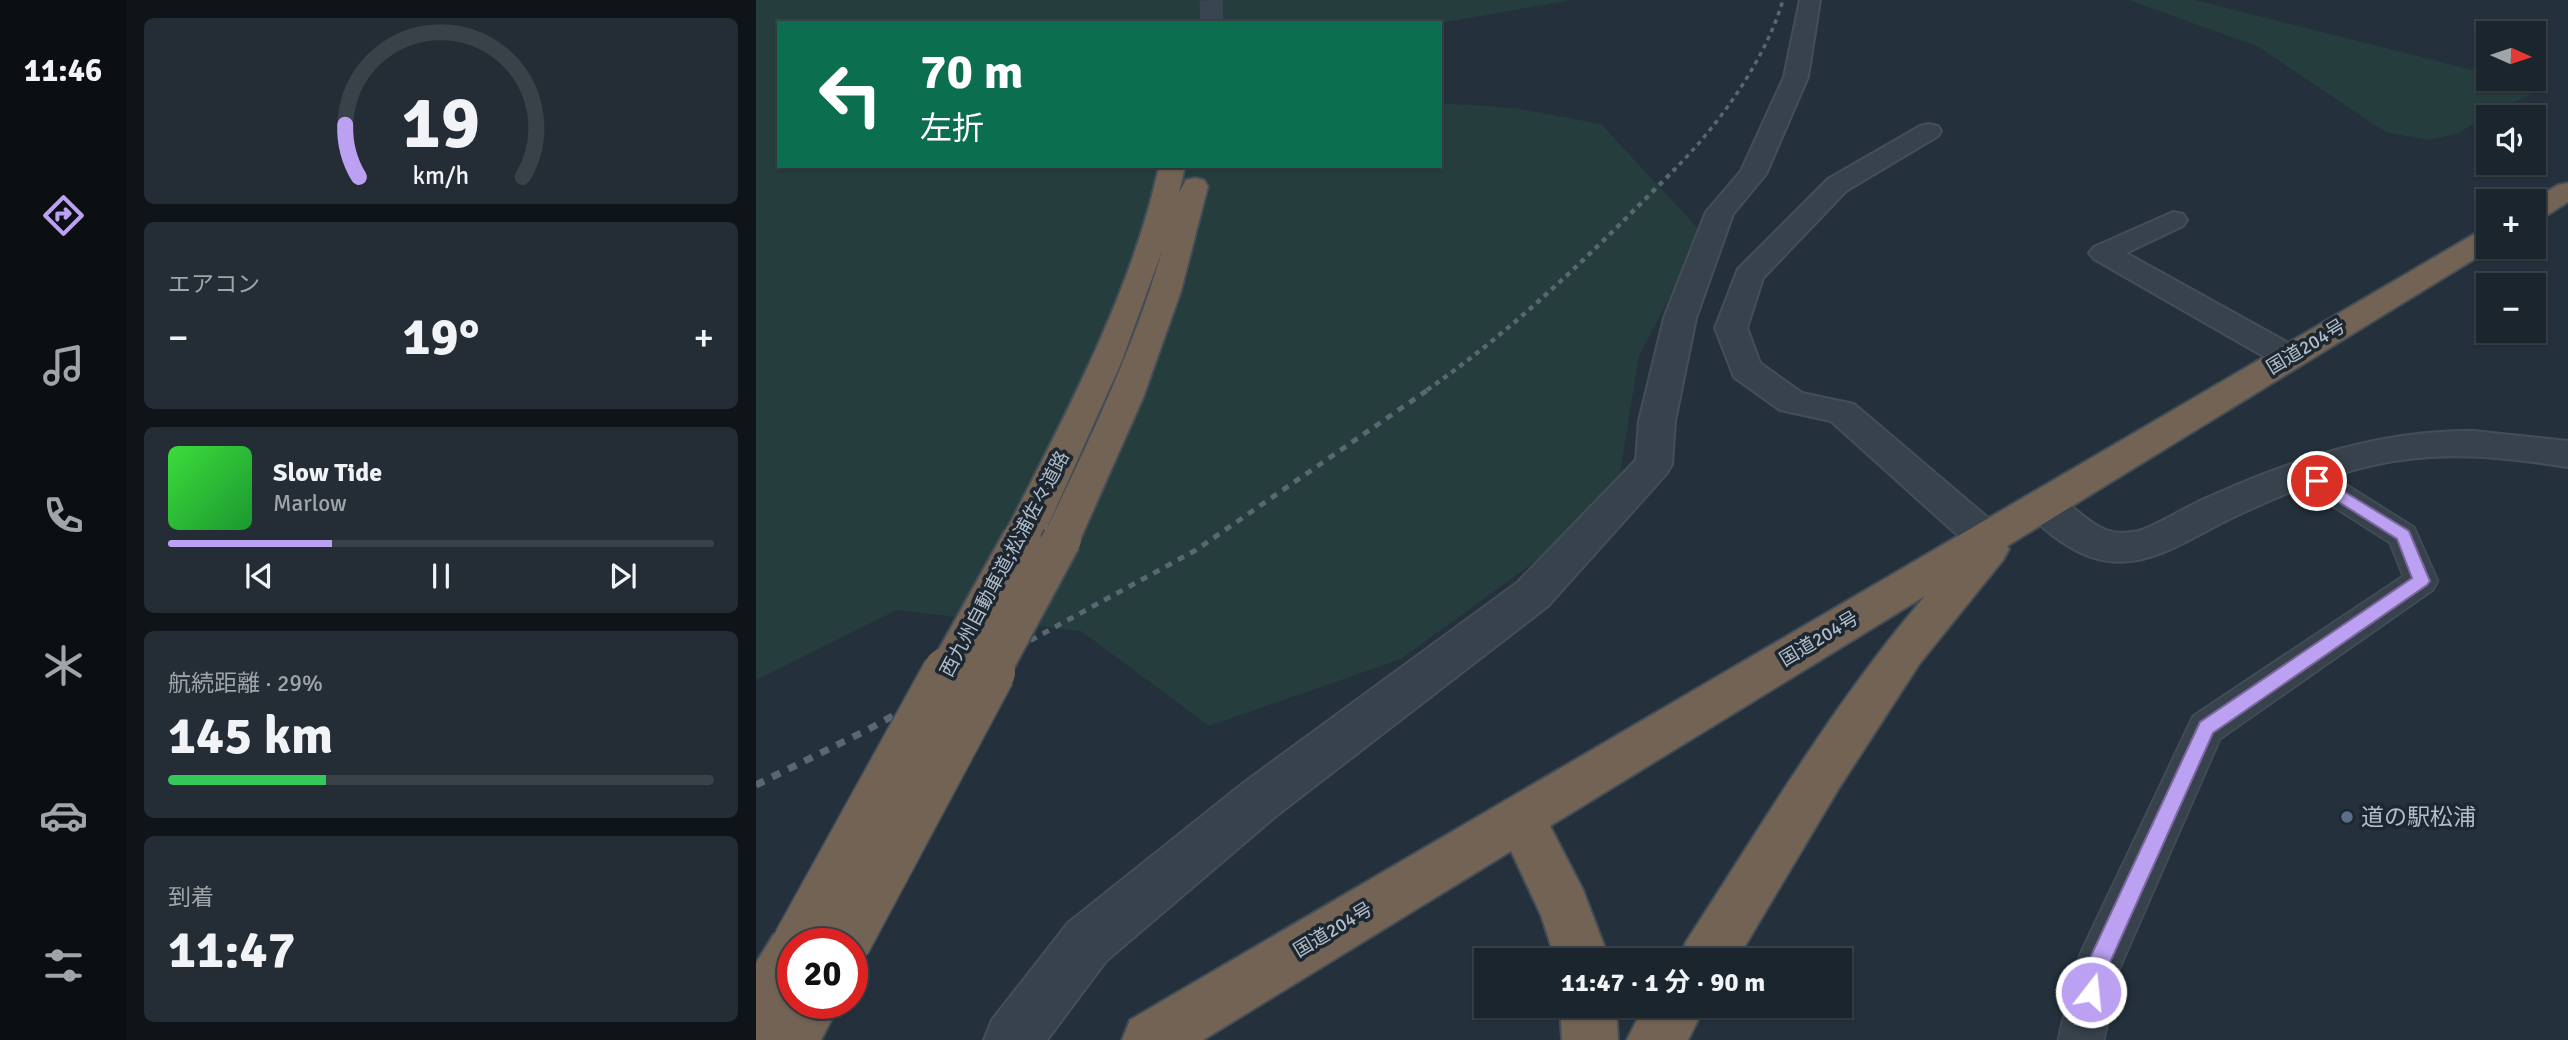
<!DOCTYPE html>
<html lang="ja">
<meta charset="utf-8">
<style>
body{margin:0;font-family:Signika,"Noto Sans JP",sans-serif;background:#242d35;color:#f1f3f6;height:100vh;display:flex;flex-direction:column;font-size:26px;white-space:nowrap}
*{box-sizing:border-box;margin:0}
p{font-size:23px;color:#a0a5aa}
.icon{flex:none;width:38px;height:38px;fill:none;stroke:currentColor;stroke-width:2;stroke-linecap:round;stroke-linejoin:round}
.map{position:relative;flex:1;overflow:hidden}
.sheet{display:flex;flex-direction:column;gap:18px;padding:18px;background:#0f1419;width:630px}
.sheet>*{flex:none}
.guide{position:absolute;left:21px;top:21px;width:665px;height:147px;border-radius:0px;box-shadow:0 2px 5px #0004,0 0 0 2px #394249;background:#0b6e4f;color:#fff;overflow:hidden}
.needle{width:46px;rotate:93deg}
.controls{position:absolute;left:1720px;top:21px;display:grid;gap:14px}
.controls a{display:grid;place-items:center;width:70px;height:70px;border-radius:0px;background:#1b252d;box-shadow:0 2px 5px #0004,0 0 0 2px #394249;font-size:35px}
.speed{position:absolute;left:21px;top:928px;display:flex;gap:14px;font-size:35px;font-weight:700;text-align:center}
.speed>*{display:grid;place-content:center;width:91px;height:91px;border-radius:50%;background:#1b252d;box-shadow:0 2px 5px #0004,0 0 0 2px #394249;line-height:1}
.speed .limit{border:10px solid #d22;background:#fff;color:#111}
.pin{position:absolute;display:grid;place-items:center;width:60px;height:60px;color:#fff;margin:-30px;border:4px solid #fff;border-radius:50%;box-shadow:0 2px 7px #0007}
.me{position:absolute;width:77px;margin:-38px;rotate:16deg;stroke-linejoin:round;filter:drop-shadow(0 0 5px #0008)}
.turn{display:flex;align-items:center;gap:24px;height:147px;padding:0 28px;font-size:32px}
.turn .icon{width:91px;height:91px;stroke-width:2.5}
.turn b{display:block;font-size:49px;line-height:60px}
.big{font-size:52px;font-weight:700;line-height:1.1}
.sheet .tile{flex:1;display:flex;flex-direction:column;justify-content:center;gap:10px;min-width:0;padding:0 24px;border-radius:10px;background:#242d35}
.sheet .dial{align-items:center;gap:0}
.dial svg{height:182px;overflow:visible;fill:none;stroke:#394249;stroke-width:7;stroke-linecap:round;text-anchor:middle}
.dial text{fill:#f1f3f6;stroke:none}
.song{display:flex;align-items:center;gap:21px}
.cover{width:84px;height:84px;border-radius:10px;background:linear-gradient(135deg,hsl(120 70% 55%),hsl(130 70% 35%))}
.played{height:7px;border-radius:4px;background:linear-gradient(90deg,#bca0f2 30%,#394249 30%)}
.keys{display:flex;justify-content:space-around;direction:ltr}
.heat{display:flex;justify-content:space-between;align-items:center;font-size:38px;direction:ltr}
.charge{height:10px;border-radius:5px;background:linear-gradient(90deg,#34c759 29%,#394249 0)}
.trip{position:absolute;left:718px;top:948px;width:378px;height:70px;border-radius:0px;background:#1b252d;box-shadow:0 2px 5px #0004,0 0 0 2px #394249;font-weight:700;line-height:70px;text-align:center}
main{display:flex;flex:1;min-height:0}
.menu{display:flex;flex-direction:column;width:126px;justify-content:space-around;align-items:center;background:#0b0f12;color:#a0a5aa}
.menu .icon{width:49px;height:49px}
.menu .active{color:#bca0f2}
.menu b{font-size:32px;color:#f1f3f6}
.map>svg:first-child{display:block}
</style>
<main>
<nav class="menu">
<b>11:46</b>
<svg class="icon active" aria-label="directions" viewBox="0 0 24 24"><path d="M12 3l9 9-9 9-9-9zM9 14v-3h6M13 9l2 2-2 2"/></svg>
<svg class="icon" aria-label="music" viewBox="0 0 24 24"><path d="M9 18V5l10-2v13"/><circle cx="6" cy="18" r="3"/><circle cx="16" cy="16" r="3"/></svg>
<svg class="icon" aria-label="phone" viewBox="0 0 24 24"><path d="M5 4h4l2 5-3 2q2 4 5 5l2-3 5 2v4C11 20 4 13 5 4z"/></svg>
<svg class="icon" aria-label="climate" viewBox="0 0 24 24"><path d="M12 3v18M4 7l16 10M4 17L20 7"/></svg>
<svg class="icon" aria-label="car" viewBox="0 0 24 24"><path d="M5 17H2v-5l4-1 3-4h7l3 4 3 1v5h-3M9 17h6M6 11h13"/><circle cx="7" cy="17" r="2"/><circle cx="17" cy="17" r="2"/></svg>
<svg class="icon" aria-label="filters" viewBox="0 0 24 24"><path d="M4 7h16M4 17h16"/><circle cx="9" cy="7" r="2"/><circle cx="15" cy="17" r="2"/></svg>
</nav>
<section class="sheet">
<div class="tile dial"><svg viewBox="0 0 100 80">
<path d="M14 69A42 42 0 1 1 86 69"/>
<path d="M14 69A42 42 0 0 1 8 46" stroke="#bca0f2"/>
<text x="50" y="56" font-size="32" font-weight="700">19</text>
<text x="50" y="72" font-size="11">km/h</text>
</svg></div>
<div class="tile"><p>エアコン</p>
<div class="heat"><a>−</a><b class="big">19°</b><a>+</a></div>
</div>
<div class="tile">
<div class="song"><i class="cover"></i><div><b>Slow Tide</b><p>Marlow</p></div></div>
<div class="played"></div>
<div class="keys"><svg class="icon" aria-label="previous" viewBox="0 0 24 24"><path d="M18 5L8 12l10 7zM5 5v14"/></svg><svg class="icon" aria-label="pause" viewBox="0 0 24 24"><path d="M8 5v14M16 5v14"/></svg><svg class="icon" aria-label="next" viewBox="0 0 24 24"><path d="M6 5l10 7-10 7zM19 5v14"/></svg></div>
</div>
<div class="tile"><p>航続距離 · 29%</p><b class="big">145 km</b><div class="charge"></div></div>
<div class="tile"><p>到着</p><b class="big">11:47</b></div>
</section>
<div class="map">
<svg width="1812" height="1040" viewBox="0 0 1812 1040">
<rect width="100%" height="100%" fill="#24313c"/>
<path fill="#253d3d" d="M 0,0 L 816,0 L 684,23 L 23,23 L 23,166 L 684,166 L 684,103 L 759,108 L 845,124 L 947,234 L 883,356 L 859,503 L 645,659 L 453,726 L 325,631 L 141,610 L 0,680 Z
M 1373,0 L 1439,0 L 1732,74 L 1732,79 L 1752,79 L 1788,88 L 1731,115 L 1701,134 L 1672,140 L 1629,132 L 1503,47 Z"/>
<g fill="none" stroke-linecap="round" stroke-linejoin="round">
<path stroke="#394651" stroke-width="23" stroke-dasharray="23 11" stroke-linecap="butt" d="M 455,0 L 456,23"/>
<defs>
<path id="lane" d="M 1548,462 L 1559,465 L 1658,527 L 1682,581 L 1677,590 L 1464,739 L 1363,970 L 1348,1040 L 1302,1040 L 1319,968 L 1325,952 L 1437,716 L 1647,576 L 1634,543 L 1537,481 L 1533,473 L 1537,465 Z"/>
<path id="street" d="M 1044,0 L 1064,0 L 1052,77 L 1010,174 L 977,214 L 940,318 L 919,421 L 916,464 L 911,473 L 792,606 L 520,816 L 350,961 L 291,1040 L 228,1040 L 236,1020 L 312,923 L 486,784 L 762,582 L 880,460 L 883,421 L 908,318 L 950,212 L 985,171 L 1028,77 Z
M 1173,124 L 1182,126 L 1185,131 L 1182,136 L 1090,191 L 1007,278 L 991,328 L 1004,363 L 1046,393 L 1098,404 L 1245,529 L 1251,539 L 1245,549 L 1231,554 L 1217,549 L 1075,421 L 1024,410 L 978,377 L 959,328 L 982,269 L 1072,179 L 1164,126 Z
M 1417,212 L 1427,214 L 1431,220 L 1427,226 L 1370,253 L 1545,350 L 1549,357 L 1545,364 L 1533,367 L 1521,364 L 1338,259 L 1333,253 L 1338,247 Z
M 1717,431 L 1812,441 L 1812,467 C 1749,457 1685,450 1622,464 C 1574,474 1527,494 1482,515 C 1421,543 1373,588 1306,542 C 1291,532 1277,520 1268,505 L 1274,495 C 1306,485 1321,519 1350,530 C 1360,534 1372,533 1383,531 C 1408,522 1430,506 1455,496 C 1538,459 1625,430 1717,431 Z"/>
<path id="highway" d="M 403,166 L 429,166 L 423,193 L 430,180 L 439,178 L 448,180 L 452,186 L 425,291 L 387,398 L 320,549 L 306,554 L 292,549 L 286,539 C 331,445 377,351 406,251 L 365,363 L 286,539 L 280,549 L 266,554 L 252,549 L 246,539 C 305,423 376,293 403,166 Z
M 1812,183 L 1812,202 L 1788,217 L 1778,219 L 1778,201 L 1775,201 L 1802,185 Z
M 1732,229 L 1732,247 L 1738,247 L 1251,546 L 1253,549 L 1247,560 L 1164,663 L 1083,788 L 980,961 L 922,961 L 930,942 C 1006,825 1078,702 1169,596 L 794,826 L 827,890 L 854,961 L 800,961 L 785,915 L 755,851 L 447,1040 L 366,1040 L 374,1020 L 1722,232 Z
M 37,926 L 56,934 L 60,943 L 37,943 L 37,1003 L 84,1003 L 65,1040 L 0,1040 L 0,963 L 18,934 Z
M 804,1006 L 860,1006 L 862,1040 L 806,1040 Z
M 888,1006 L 949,1006 L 932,1040 L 871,1040 Z"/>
</defs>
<use href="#lane" stroke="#434e58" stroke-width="3"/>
<use href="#street" stroke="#434e58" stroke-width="4"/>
<use href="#highway" stroke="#424d57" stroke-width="4"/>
<use href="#lane" fill="#37424c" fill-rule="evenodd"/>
<use href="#street" fill="#37424c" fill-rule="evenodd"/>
<use href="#highway" fill="#726354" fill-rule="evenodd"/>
<path stroke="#596773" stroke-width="3.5" stroke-dasharray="4.5 4.5" stroke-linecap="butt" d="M 917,171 C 962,126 1009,61 1027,0"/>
<path stroke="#596773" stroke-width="4.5" stroke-dasharray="5 5" stroke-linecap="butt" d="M 671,390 C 762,327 841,248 919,169"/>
<path stroke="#596773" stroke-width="5" stroke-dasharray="7 7" stroke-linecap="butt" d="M 213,674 L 440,550 L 673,389"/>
<path stroke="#596773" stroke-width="7" stroke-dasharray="9 9" stroke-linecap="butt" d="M 0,785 L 113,729 L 216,672"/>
<defs>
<path id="highway-bridge-far1" d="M 191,674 L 266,539
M 233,674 L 306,539"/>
<path id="highway-bridge" d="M 42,943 L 192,672
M 89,943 L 234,672"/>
</defs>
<use href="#highway-bridge-far1" stroke="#424d57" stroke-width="42" stroke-linecap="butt"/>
<use href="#highway-bridge" stroke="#424d57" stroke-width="53" stroke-linecap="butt"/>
<use href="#highway-bridge-far1" stroke="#726354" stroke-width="38"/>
<use href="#highway-bridge" stroke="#726354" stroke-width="50"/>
</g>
<path fill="#bca0f2" stroke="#7a689d" stroke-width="2" d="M 1561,475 L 1653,531 L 1674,581 L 1671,585 L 1457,733 L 1351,969 L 1343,1000 L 1335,1004 L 1327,1000 L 1324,992 L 1333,960 L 1444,722 L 1656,578 L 1641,539 L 1556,485 L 1553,481 Z"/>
<circle fill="#5c6f8a" stroke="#1c2731" stroke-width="2.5" cx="1591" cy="817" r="7"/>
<g text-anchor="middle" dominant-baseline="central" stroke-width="7" stroke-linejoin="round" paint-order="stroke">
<g font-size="19" fill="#b3bdc8" stroke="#1c2731">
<text transform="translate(1550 347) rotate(-31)">国道204号</text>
<text transform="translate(249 564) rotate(-62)">西九州自動車道;松浦佐々道路</text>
<text transform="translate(1063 639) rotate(-31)">国道204号</text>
<text transform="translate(577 930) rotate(-31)">国道204号</text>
</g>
<g font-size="23" fill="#b3bdc8" stroke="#1c2731" text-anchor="start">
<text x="1605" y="817">道の駅松浦</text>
</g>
</g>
</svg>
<div class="controls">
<a><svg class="needle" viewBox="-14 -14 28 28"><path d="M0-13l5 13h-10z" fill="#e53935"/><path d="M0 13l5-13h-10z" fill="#a0a5aa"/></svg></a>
<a><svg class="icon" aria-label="sound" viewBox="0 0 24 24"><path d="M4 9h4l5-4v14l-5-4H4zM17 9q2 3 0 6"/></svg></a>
<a>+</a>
<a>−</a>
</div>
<div class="speed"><div class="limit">20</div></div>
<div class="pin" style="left:1561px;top:481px;background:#d93025"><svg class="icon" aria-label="arrive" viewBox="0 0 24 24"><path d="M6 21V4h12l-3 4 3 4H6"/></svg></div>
<svg class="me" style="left:1335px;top:992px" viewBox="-20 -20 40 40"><circle r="17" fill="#bca0f2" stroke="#fff" stroke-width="3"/><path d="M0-11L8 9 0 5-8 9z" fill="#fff"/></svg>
<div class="trip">11:47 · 1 分 · 90 m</div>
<div class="guide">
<div class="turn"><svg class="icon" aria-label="left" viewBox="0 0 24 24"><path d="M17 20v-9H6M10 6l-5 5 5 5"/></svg><div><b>70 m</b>左折</div></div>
</div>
</div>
</main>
